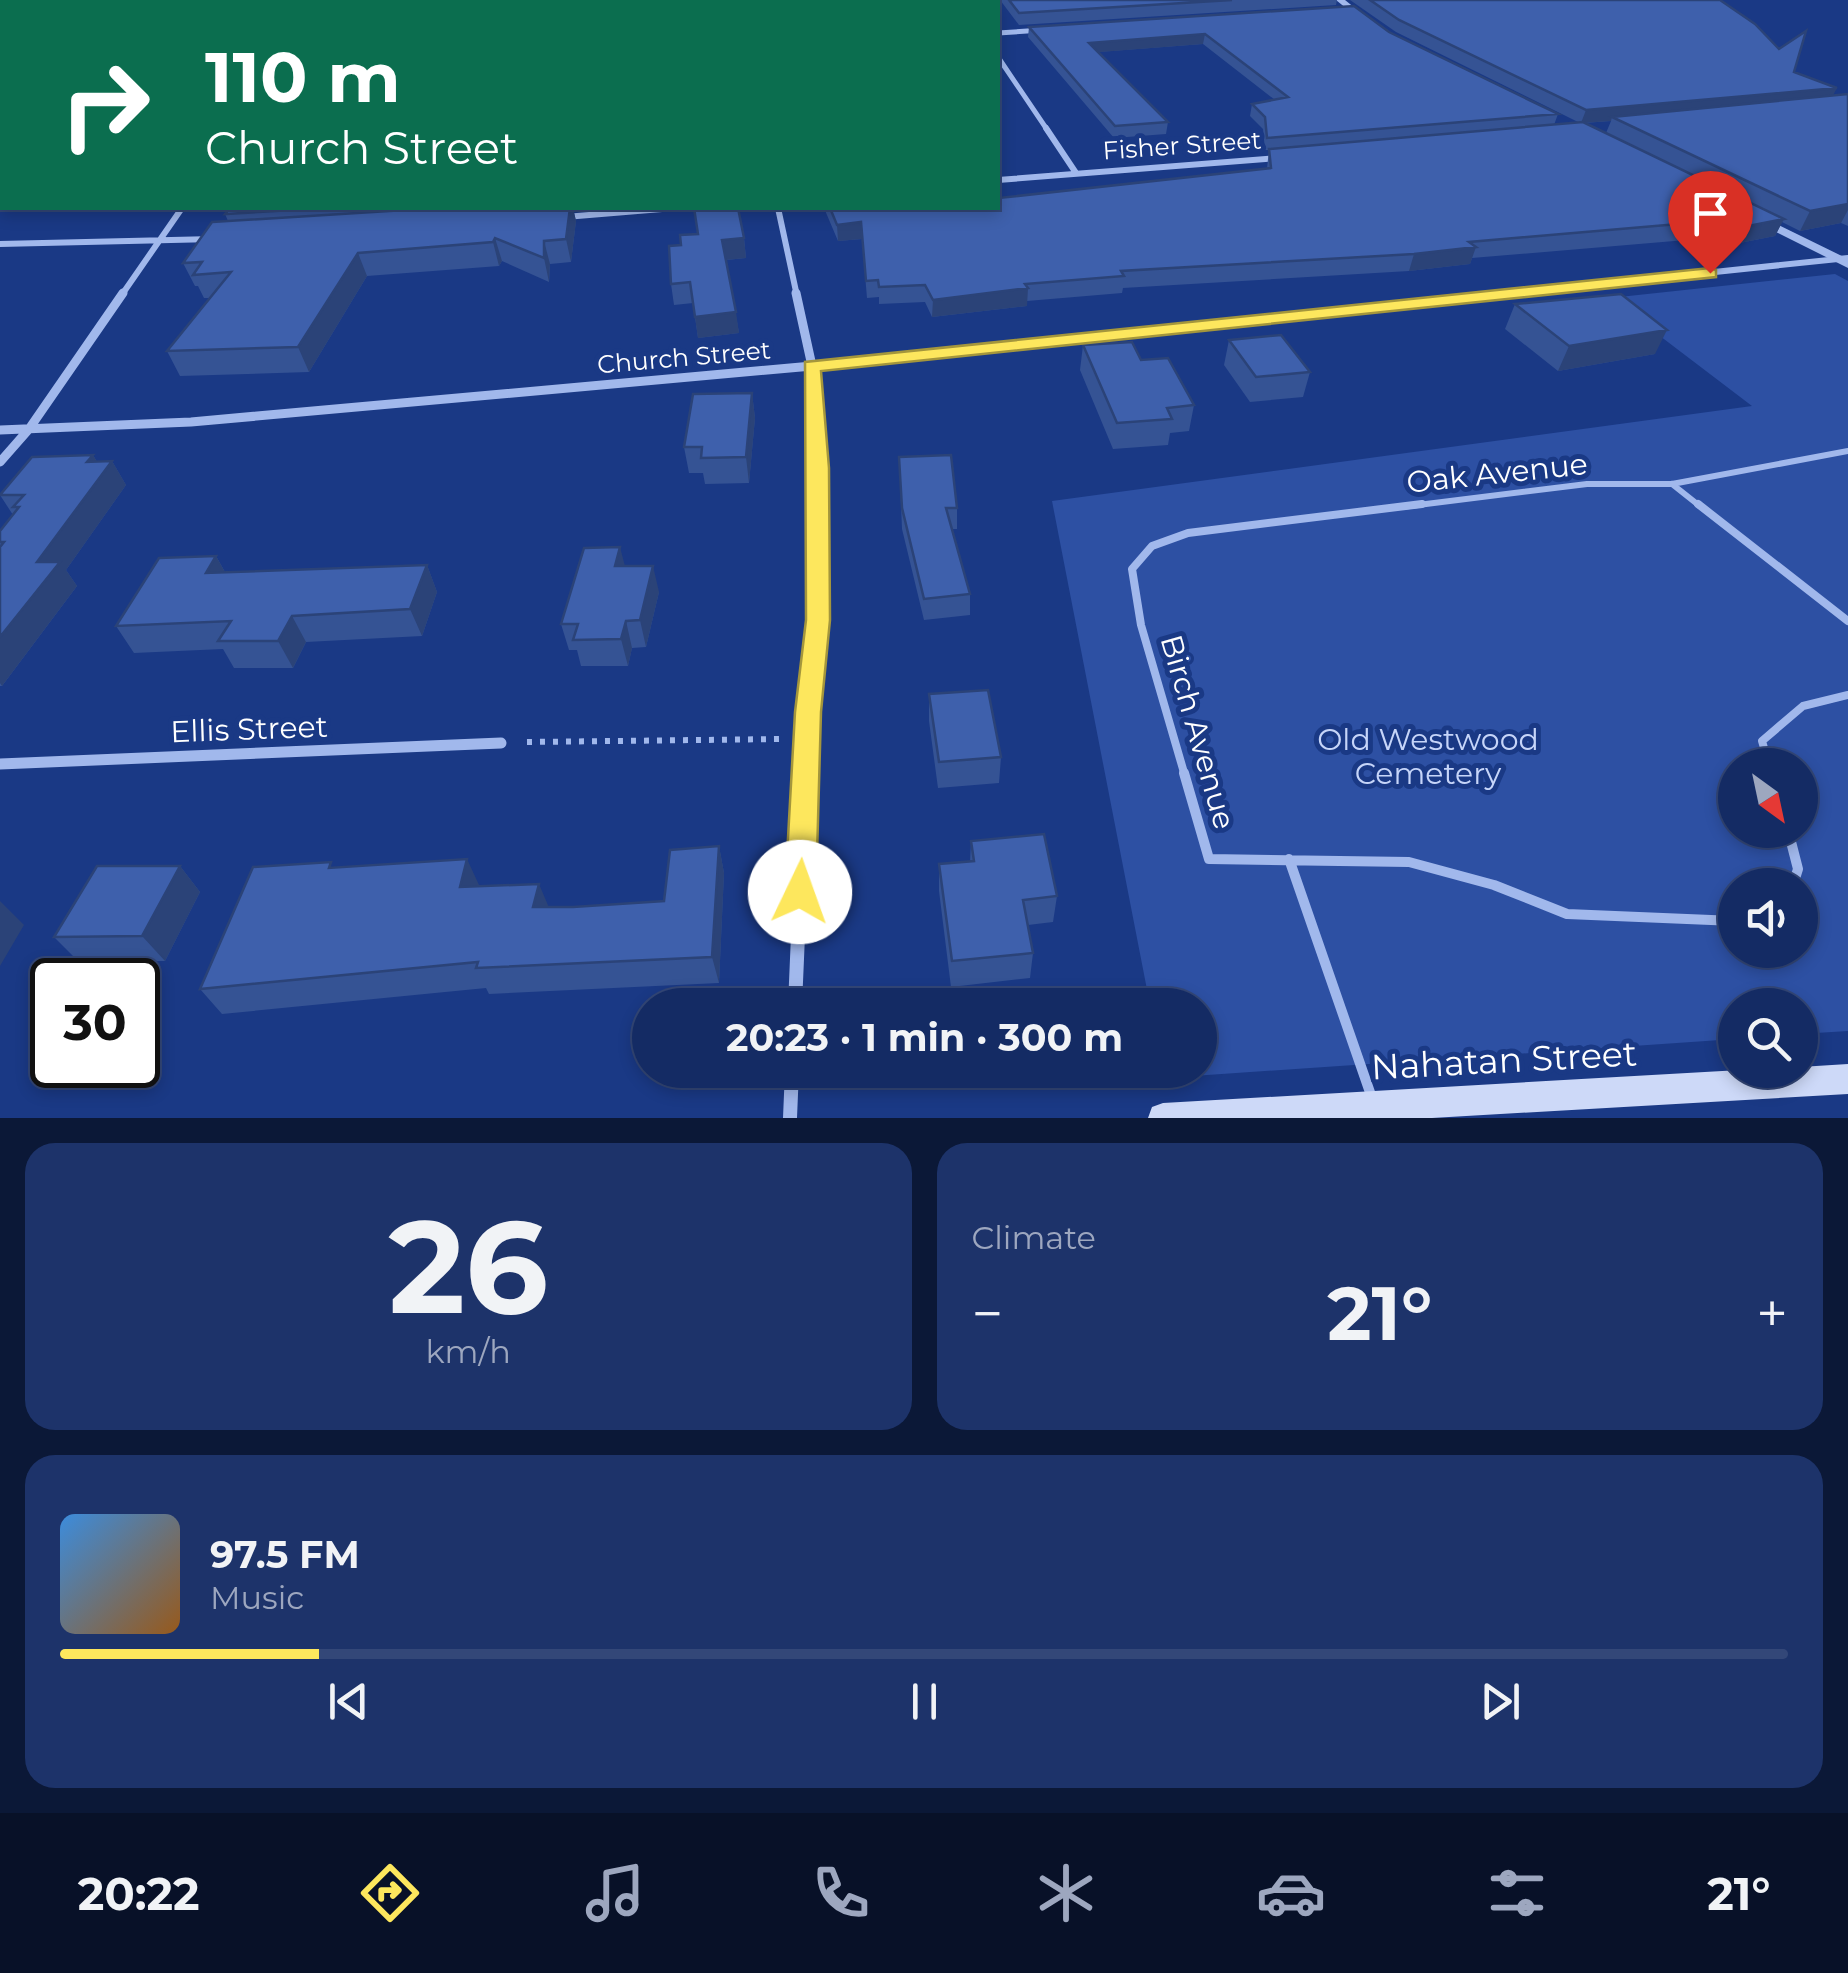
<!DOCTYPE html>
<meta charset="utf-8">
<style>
body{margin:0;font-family:Montserrat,sans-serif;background:#1d336a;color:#f1f3f6;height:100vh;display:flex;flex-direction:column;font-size:38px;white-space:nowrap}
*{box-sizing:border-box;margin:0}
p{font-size:32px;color:#9da7bf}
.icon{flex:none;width:55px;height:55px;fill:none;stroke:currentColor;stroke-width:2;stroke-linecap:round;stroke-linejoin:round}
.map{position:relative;height:1118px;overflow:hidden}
.sheet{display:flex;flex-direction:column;gap:25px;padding:25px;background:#0b1837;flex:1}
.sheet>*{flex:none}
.hud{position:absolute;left:0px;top:0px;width:1000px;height:210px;box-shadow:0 5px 15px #0003,0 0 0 2px #334778;background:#0b6e4f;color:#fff;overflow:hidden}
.needle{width:65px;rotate:147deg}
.tools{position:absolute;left:1718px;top:748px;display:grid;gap:20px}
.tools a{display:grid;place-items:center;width:100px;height:100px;border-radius:50%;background:#142b64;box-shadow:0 5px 15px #0003,0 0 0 2px #334778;font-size:50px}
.speed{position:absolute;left:30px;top:958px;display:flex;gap:20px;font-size:50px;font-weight:700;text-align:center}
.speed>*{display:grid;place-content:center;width:130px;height:130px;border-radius:50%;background:#142b64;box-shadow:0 5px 15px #0003,0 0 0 2px #334778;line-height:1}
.speed .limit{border:5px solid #111;border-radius:15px;background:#fff;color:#111}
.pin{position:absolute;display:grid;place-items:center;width:85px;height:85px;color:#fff;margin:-102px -42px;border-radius:50% 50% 50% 0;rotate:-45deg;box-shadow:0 0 10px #0007}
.pin .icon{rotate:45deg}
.me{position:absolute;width:110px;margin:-55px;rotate:3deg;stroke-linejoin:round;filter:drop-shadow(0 0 8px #0008)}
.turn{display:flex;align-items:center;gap:35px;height:210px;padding:0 40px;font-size:45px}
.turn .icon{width:130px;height:130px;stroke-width:2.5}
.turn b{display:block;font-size:70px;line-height:85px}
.big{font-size:75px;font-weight:700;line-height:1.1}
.sheet .tile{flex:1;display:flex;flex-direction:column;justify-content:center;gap:15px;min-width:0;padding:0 35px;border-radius:30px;background:#1d336a}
.sheet .dial{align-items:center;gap:0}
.dial b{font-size:130px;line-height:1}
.song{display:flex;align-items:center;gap:30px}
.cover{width:120px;height:120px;border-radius:15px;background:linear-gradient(135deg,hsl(210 70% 55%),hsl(30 70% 35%))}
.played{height:10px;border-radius:5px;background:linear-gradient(90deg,#fde75d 15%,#334778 15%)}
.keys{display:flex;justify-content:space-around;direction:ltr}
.heat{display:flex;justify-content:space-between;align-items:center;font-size:55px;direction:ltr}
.sheet .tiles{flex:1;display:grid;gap:25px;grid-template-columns:1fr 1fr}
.tile:last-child{grid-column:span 2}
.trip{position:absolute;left:632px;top:988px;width:585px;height:100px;border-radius:50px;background:#142b64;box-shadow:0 5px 15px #0003,0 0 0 2px #334778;font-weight:700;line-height:100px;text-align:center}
.tab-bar{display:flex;height:160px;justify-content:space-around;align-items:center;background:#081128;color:#9da7bf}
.tab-bar .icon{width:70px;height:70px}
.tab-bar .on{color:#fde75d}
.tab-bar b{font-size:45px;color:#f1f3f6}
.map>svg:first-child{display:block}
</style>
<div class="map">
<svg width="1848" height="1118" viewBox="0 0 1848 1118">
<rect width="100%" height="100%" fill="#1a3985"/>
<path fill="#2d50a3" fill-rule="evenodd" d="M 1835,274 L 1848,281 L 1848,1031 L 1800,1034 L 1800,1005 L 1735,1005 L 1735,1039 L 1164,1078 L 1162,1070 L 1200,1070 L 1200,1005 L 1150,1005 L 1052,501 L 1752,406 L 1610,298 ZM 1735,765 L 1800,765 L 1800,830 L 1735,830 ZM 1735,885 L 1800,885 L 1800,950 L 1735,950 Z"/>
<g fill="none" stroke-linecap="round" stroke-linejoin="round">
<path stroke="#a1b8ec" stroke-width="6" stroke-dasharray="5 8" stroke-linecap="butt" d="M 527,742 L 784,739"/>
<path stroke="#a1b8ec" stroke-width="6" d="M 1672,484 L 1701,507
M 1402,507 L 1587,484 L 1672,484 L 1848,451"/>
<path stroke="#a1b8ec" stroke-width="8" d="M 1698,504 L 1848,621
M 1769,765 L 1762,741 L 1803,706 L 1848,695
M 1185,776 L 1141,625 L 1132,569 L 1152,546 L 1188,533 L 1422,504"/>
<path stroke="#a1b8ec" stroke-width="10" d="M 1184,773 L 1209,859 L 1409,862 L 1494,885 L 1567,914 L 1735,921
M 1788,830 L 1798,869 L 1793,885
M 1289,859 L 1373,1101"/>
<path stroke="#a1b8ec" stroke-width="5" d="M 181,2 L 199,0
M 998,33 L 1042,30
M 998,57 L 1048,131"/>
<path stroke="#a1b8ec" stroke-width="6" d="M 1046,128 L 1076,173
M 998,180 L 1279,158
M 778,208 L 797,296
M 565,217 L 674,208
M 0,244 L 214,239
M 121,296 L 182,208
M 1485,296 L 1848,258"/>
<path stroke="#a1b8ec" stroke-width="9" d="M 796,293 L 812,366 L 818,507
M 0,430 L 191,422 L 812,366 L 1509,293
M 0,462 L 29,429 L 123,293"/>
<path stroke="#a1b8ec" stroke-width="11" d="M 0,764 L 501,743
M 805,776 L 818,620 L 818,504"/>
<path stroke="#a1b8ec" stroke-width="14" d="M 795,1005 L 805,773
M 790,1118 L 792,1070"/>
<path fill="#a1b8ec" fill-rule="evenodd" d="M 1336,0 L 1345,0 L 1371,21 L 1364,23 Z
M 1756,218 L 1764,218 L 1848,259 L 1848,268 L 1756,222 Z"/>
<path fill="#cdd9f8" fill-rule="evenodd" d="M 1848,1064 L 1848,1094 L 1432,1118 L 1148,1118 L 1152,1107 L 1163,1103 L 1740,1070 L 1800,1070 L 1800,1067 Z"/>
</g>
<path fill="#355394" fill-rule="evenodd" d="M 1000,0 L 1337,0 L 1336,5 L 1019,25 Z
M 1350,0 L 1720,0 L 1794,72 L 1833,96 L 1848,94 L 1848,226 L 1841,223 L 1800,231 L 1782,222 L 1775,236 L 1699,251 L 1698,239 L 1472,258 L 1470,264 L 1409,271 L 1123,288 L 1122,293 L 1027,301 L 1027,306 L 932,317 L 925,302 L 879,304 L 879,297 L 867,298 L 862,239 L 838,241 L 824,208 L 998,208 L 999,198 L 1267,168 L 1269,150 L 1265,150 L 1263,129 L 1250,116 L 1252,104 L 1275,100 L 1203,44 L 1098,52 L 1168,122 L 1166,134 L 1114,138 L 1028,37 L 1029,27 L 1389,32 L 1558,114 L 1554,125 L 1580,123 L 1396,32 ZM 1611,121 L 1606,133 L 1584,123 Z
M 0,115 L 2,115 L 2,208 L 104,208 L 0,211 Z
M 998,125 L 1001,130 L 1000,145 L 998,145 Z
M 230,208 L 577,208 L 573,208 L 576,221 L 571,262 L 550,264 L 549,282 L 502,261 L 499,266 L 367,276 L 309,372 L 180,376 L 167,351 L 210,298 L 204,298 L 198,286 L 195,286 L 183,263 L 228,221 L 225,214 Z
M 744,238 L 746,258 L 726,260 L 739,333 L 698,338 L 693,303 L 674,305 L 671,284 Z
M 1515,304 L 1655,354 L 1558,371 L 1505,329 Z
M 1229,340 L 1310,372 L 1303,397 L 1250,402 L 1224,365 Z
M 1083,345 L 1141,360 L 1194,405 L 1189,431 L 1170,433 L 1168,445 L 1113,449 L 1080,370 Z
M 752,393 L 755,418 L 749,483 L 705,484 L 703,473 L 689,473 L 684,447 Z
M 93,455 L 97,462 L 112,461 L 126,485 L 66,570 L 77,586 L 2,686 L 0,686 L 0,531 L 13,515 L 0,495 Z
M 899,457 L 957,508 L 957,529 L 952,529 L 970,594 L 970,615 L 924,620 L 902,529 Z
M 216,556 L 225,572 L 427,565 L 437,592 L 422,636 L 306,642 L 293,668 L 234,668 L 223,649 L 134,653 L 116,626 Z
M 625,566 L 659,592 L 646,647 L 632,648 L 628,666 L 581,666 L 577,650 L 569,650 L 561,624 Z
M 929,694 L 1001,757 L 999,783 L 938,788 L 929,721 Z
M 971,841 L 1057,896 L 1053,922 L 1028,925 L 1033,953 L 1030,978 L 951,987 L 939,891 L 939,864 L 970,862 Z
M 719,846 L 724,873 L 719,983 L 489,994 L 486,988 L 222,1014 L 200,989 L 334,868 L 479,885 L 549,907 L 573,907 L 664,901 Z
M 180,866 L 200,892 L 165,961 L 79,962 L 54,937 Z"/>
<path fill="#2b4378" d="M 260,0 L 276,0 L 274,2 L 258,2 Z
M 1205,34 L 1203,44 L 1088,53 L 1089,43 Z
M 0,48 L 2,48 L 2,63 L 0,63 Z
M 1837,88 L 1830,101 L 1612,117 L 1611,121 L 1581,123 L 1586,110 Z
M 1848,204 L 1848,210 L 1841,223 L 1800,231 L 1810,211 Z
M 570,208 L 573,208 L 576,221 L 571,262 L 566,239 Z
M 1784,219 L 1775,236 L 1699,251 L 1707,234 Z
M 861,222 L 862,239 L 838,241 L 837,225 Z
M 495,238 L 502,261 L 499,266 L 493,242 Z
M 744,238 L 746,258 L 725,260 L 722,240 Z
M 544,241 L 550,264 L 549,282 L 544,258 Z
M 1476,247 L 1470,264 L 1409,271 L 1414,254 Z
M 358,253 L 367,276 L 309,372 L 298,347 Z
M 1028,288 L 1027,306 L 932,317 L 933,300 Z
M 736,312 L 739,333 L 698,338 L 695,317 Z
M 1667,330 L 1655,354 L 1558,371 L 1569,346 Z
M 752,393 L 755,418 L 749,483 L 746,457 Z
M 93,455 L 103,472 L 112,461 L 126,485 L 66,570 L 77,586 L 2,686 L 0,683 L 0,637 L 87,462 Z
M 620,547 L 627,574 L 615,566 Z
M 216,556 L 231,583 L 206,573 Z
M 427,565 L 437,592 L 422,636 L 410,609 Z
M 653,566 L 659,592 L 646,647 L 640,620 Z
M 292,616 L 306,642 L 293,668 L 278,641 Z
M 626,621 L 632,648 L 628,666 L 621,639 Z
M 719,846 L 724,873 L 719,983 L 712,957 Z
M 467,859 L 479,885 L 473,913 L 460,887 Z
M 180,866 L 200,892 L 165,961 L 142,936 Z
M 539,884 L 550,910 L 533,907 Z
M 0,901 L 24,925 L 0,966 Z"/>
<path fill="#3e60ac" stroke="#2b4378" stroke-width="2.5" d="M 0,0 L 137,0 L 137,2 L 2,2 L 2,48 L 0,48 Z
M 236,0 L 260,0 L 258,2 L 237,2 Z
M 356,0 L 615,0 L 615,2 L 355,2 Z
M 662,0 L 683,0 L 684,2 L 662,2 Z
M 785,0 L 942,0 L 943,2 L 768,2 L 786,2 Z
M 1009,0 L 1232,0 L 1019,13 Z
M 1370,0 L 1720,0 L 1755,24 L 1779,49 L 1806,31 L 1794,72 L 1837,88 L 1586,110 L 1399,20 Z
M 1354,6 L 1389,32 L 1558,114 L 1267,138 L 1265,117 L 1252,104 L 1288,97 L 1205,34 L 1089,43 L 1168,122 L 1115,126 L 1029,27 Z
M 1848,94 L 1848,204 L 1810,211 L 1612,117 Z
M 0,115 L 2,115 L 2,194 L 0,194 Z
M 1583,122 L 1784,219 L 1707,234 L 1706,223 L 1690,223 L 1469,242 L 1476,247 L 1414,254 L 1121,271 L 1124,276 L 1025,284 L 1028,288 L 933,300 L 925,285 L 879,287 L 878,280 L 866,281 L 861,222 L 837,225 L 830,208 L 998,208 L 998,194 L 999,198 L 1271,168 L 1269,149 Z
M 230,208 L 328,208 L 225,214 Z
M 437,208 L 570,208 L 566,239 L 544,241 L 544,258 L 495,238 L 493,242 L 358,253 L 298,347 L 167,351 L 231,272 L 193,275 L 202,262 L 183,263 L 212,222 Z
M 694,208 L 738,208 L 744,238 L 722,240 L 736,312 L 695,317 L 690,282 L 671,284 L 669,246 L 681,245 L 680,235 L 698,234 Z
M 1621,294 L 1667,330 L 1569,346 L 1515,304 Z
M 1281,335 L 1310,372 L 1256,377 L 1229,340 Z
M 1132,342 L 1141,360 L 1168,358 L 1194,405 L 1167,408 L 1172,419 L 1117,423 L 1083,345 Z
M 752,393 L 746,457 L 701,458 L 702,447 L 684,447 L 693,394 Z
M 93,455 L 87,462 L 112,461 L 37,562 L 60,562 L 0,637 L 0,547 L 4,542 L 0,542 L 0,531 L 19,507 L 13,507 L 24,495 L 0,495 L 32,457 Z
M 951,455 L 957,508 L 946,508 L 970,594 L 924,599 L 902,508 L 899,457 Z
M 620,547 L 615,566 L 653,566 L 640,620 L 626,621 L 621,639 L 573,640 L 578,624 L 561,624 L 584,548 Z
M 216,556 L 206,573 L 427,565 L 410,609 L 292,616 L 278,641 L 218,641 L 231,621 L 116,626 L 159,558 Z
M 988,690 L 1001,757 L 939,762 L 929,694 Z
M 1044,834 L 1057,896 L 1023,900 L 1033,953 L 952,961 L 939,864 L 974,861 L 971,841 Z
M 719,846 L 712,957 L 476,968 L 478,962 L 200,989 L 253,867 L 331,862 L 329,868 L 467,859 L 460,887 L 539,884 L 533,907 L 573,907 L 664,901 L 670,850 Z
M 97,866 L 180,866 L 142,936 L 54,937 Z"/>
<path fill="#fde75d" stroke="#a4963c" stroke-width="2.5" d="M 1710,268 L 1716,270 L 1716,277 L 821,371 L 829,468 L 830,620 L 821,712 L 816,892 L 811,901 L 800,905 L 790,901 L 785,892 L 795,712 L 806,620 L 805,362 Z"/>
<g text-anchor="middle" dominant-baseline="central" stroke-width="10" stroke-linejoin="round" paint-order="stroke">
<g font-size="25" fill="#fff" stroke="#1a3985">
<text transform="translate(1182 145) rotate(-4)">Fisher Street</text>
<text transform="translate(684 357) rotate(-5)">Church Street</text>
</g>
<g font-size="30" fill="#fff" stroke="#1a3985">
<text transform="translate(1497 473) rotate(-6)">Oak Avenue</text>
<text transform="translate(249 729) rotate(-2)">Ellis Street</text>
<text transform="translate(1198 732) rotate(74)">Birch Avenue</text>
</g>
<g font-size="30" fill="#c6d5f9" stroke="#1a3985">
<text x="1428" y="739">Old Westwood<tspan x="1428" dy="34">Cemetery</tspan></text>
</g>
<g font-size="35" fill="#fff" stroke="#1a3985">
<text transform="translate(1504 1060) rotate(-3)">Nahatan Street</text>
</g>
</g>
</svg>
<div class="tools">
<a><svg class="needle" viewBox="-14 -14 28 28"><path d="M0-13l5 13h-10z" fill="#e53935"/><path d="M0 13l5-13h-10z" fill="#9da7bf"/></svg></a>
<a><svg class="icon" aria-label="sound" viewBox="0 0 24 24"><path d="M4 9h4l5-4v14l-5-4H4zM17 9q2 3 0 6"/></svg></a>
<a><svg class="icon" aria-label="search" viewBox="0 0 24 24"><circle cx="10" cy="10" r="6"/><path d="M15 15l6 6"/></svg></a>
</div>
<div class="speed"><div class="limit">30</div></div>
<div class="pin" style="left:1710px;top:273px;background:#d93025"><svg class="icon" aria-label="arrive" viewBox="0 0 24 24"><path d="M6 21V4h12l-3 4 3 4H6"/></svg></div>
<svg class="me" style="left:800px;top:892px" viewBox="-20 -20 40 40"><circle r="19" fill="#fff"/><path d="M0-13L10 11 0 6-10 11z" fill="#fde75d"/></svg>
<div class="trip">20:23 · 1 min · 300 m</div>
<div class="hud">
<div class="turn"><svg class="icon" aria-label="right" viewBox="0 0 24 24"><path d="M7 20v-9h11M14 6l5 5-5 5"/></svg><div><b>110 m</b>Church Street</div></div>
</div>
</div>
<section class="sheet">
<div class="tiles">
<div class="tile dial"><b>26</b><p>km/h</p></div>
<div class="tile"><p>Climate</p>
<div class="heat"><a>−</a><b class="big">21°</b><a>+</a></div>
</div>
<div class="tile">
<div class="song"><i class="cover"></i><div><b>97.5 FM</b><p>Music</p></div></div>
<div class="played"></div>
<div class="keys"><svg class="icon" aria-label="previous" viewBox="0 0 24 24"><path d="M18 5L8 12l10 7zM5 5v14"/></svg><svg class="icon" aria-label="pause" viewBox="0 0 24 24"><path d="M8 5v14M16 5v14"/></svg><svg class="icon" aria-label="next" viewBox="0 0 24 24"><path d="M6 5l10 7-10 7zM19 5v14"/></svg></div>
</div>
</div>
</section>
<nav class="tab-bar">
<b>20:22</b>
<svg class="icon on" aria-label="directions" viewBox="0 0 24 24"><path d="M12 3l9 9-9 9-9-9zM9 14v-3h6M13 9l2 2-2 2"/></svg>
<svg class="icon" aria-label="music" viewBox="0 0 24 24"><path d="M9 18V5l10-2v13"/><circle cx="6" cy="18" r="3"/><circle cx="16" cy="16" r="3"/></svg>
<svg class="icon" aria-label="phone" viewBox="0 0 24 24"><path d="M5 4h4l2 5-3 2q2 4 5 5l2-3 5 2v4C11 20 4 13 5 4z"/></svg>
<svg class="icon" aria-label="climate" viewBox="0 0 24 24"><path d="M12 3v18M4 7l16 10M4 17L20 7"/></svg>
<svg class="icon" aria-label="car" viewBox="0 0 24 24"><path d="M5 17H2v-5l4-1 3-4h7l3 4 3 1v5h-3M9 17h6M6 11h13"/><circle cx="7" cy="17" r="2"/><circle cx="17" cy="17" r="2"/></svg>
<svg class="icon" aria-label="filters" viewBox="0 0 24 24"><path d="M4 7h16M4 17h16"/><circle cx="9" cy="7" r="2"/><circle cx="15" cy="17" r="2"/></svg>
<b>21°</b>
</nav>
